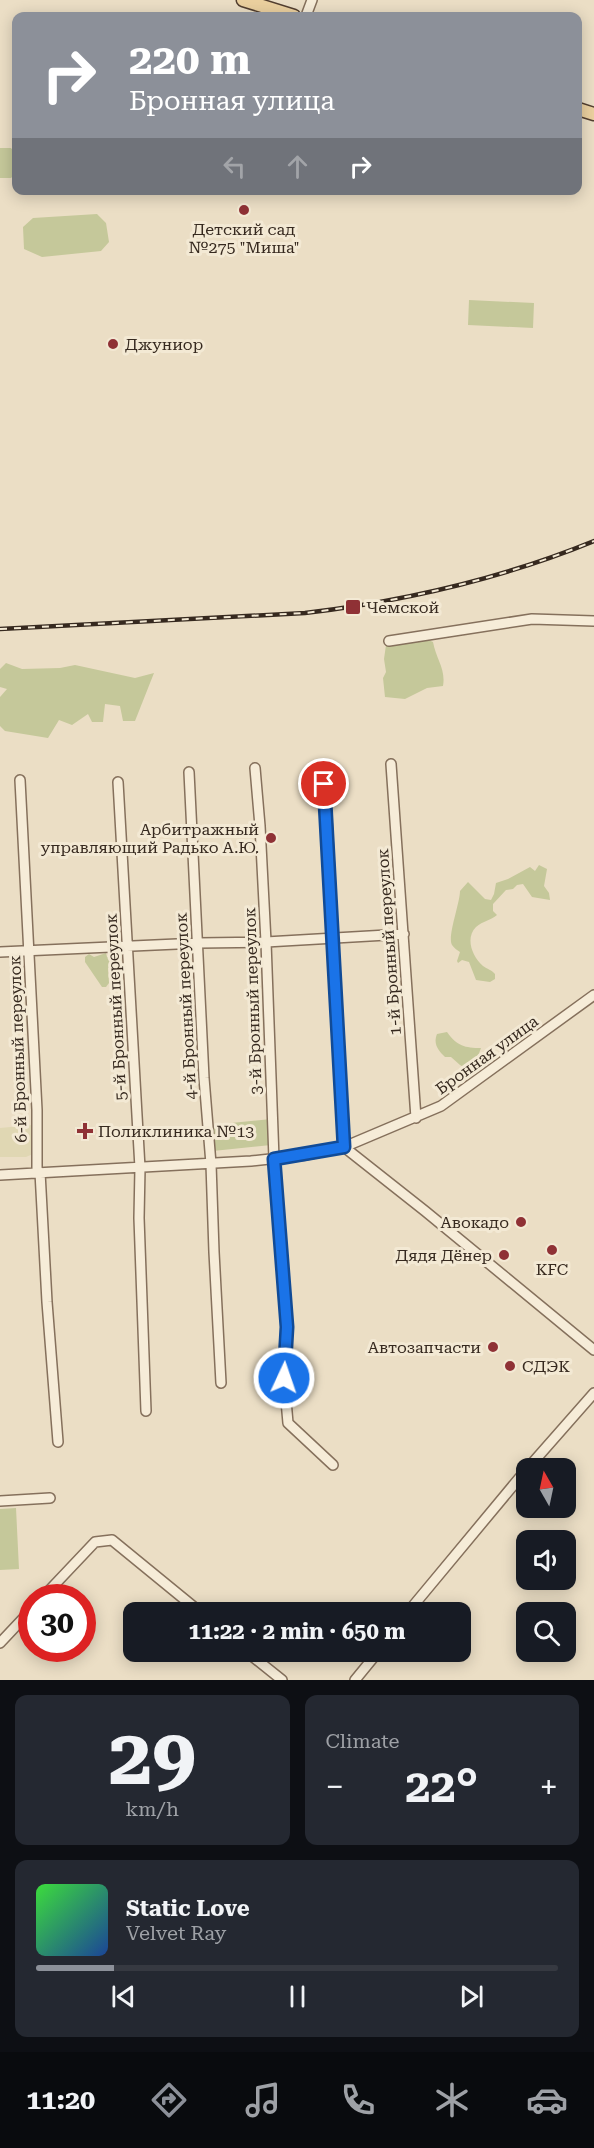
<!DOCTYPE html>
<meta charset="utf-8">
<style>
body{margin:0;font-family:"Roboto Serif",serif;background:#242831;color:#f1f3f6;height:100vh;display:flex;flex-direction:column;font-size:22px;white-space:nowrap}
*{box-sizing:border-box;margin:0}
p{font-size:20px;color:#9ea1a6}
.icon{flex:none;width:33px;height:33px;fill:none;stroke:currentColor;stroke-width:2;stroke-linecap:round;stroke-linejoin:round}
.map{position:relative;height:1680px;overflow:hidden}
.details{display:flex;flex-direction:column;gap:15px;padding:15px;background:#0d0f14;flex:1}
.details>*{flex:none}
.guide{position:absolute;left:12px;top:12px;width:570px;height:183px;border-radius:12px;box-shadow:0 3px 15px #0003;background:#8c9099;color:#fff;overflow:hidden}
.needle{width:39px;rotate:351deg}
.buttons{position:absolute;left:516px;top:1458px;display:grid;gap:12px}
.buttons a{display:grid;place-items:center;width:60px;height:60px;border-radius:12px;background:#171b24;box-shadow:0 3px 15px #0003;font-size:30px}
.speed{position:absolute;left:18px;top:1584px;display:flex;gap:12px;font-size:30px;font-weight:700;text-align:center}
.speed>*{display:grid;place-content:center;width:78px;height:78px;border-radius:50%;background:#171b24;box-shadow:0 3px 15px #0003;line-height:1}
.speed .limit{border:9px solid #d22;background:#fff;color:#111}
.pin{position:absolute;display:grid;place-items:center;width:51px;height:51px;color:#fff;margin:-26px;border:3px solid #fff;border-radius:50%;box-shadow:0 2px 6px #0007}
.me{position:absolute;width:66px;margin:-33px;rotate:3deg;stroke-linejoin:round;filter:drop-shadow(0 0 4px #0008)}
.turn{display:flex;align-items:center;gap:21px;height:126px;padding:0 18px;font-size:27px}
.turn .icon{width:78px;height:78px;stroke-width:2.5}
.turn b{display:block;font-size:42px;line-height:51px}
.lanes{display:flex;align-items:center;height:57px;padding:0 18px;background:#0003;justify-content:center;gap:30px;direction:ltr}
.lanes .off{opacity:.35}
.big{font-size:45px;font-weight:700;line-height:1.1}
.details .widget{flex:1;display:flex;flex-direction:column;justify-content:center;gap:9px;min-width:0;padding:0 21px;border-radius:12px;background:#242831}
.details .dial{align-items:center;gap:0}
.dial b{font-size:78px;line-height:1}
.song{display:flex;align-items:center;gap:18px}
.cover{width:72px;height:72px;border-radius:9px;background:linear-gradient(135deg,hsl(120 70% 55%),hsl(220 70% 35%))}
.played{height:6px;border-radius:3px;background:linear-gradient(90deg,#8c9099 15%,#363941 15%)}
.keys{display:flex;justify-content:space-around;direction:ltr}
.heat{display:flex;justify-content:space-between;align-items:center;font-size:33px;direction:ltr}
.details .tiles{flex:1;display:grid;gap:15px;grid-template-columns:1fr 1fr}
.widget:last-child{grid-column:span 2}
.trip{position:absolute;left:123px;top:1602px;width:348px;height:60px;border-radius:12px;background:#171b24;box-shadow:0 3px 15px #0003;font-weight:700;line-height:60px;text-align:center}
.menu{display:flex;height:96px;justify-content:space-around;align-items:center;background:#090b0e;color:#9ea1a6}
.menu .icon{width:42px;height:42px}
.menu .on{color:#8c9099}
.menu b{font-size:27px;color:#f1f3f6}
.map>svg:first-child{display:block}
</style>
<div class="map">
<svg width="594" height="1680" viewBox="0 0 594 1680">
<rect width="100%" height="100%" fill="#ebdec5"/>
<path fill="#e0d7b3" d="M 32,1125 L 35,1127 L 33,1154 L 26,1157 L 0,1157 L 0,1128 Z"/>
<path fill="#c5c89a" d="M 0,148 L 11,148 L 16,154 L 16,173 L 11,178 L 0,178 Z
M 97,214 L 106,223 L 109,242 L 101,251 L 42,257 L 24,249 L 23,227 L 33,218 Z
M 469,300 L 534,303 L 533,328 L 468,325 Z
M 422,637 L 433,642 C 436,659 446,669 443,686 L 427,688 L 405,699 L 385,697 L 383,678 L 386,672 L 384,659 L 386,645 L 399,645 Z
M 6,663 L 22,669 L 60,668 L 75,665 L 135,678 L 154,673 L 135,721 L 123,721 L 120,706 L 105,704 L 103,722 L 92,722 L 88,714 L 72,725 L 59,720 L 48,738 L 5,731 L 0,726 L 0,697 L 7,689 L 0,687 L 0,669 Z
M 539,865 L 547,869 L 544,886 L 549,893 L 550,900 L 532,897 L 523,884 L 517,885 L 513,889 L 506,890 L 493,904 L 493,911 L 497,915 C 491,920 483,921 476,927 C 465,938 472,956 483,966 C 487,969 492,970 495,974 L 495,979 L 490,982 L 476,980 L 469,962 L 462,960 L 458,963 L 457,961 L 460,952 C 457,950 454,948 452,945 C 447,937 460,903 460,891 L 468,882 L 485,899 L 491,900 L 494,894 L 496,883 L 508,879 L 530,867 L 535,871 Z
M 118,952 L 123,953 C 122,962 114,964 108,968 L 109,983 L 106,987 L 102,987 L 85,962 L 85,957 L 89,954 L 94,957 L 106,953 L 107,957 L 112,957 Z
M 447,1032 C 457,1046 465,1048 481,1048 L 472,1072 L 460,1065 L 451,1057 L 445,1057 C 438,1050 433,1044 437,1034 Z
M 271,1119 L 271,1145 L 213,1151 L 211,1125 Z
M 16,1508 L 19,1569 L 0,1570 L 0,1509 Z"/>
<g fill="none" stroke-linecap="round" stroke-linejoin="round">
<defs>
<path id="minor" d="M 306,16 L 312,0
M 389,641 L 532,619 L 594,621
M 391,764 L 416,1118
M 322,766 L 327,822 L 344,1147
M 255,768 L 260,826 L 266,942 L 274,1159 L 287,1327 L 284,1378 L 288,1423 L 333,1465
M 189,772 L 204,1078 L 211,1164 L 214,1252 L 221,1383
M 20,780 L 37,1110 L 37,1172
M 118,782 L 140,1168 L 139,1218 L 146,1411
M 0,952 L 199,943 L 266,942 L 404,934
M 344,1147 L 425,1211 L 594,1350
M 40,1172 L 47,1302 L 58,1442
M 0,1175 L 251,1161 L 306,1155 L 344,1147 L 441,1106 L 594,995
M 528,1468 L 594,1393
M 0,1501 L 50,1498
M 42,1598 L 95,1542 L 112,1540 L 200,1612
M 408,1612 L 526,1470
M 0,1643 L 32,1609
M 247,1652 L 282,1680
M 355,1680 L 378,1652"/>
<path id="major" d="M 243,0 L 294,16
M 578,109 L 594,114"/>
</defs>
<use href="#minor" stroke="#85705c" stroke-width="12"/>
<use href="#major" stroke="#533f30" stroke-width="15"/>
<use href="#minor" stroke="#f6ecd8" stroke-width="9"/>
<use href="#major" stroke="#ebd09f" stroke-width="12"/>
<defs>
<path id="rail" d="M 0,629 L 305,613 C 405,601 501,579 594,541"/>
</defs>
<use href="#rail" stroke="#36291f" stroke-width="4.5"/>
<use href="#rail" stroke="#f3e9d4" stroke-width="2" stroke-dasharray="7" stroke-linecap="butt"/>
</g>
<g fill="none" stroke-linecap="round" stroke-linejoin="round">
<defs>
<path id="route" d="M 284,1378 L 287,1327 L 274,1159 L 344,1147 L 324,784"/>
</defs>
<use href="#route" stroke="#114b97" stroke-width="15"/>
<use href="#route" stroke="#1a73e8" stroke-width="10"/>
</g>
<g fill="#8f3135" stroke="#f3e9d4" stroke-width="2">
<circle cx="244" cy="210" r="6"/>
<circle cx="113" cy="344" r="6"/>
<rect x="345" y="599" width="16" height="16" rx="3"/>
<circle cx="271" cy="838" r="6"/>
<path d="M82 1122h6v6h6v6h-6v6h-6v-6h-6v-6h6z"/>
<circle cx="521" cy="1222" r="6"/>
<circle cx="552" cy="1250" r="6"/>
<circle cx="504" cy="1255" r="6"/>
<circle cx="493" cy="1347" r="6"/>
<circle cx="510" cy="1366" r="6"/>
</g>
<g text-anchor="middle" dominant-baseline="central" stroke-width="6" stroke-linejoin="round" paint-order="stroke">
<g font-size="16" fill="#36291f" stroke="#f3e9d4" text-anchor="start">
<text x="244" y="229" text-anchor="middle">Детский сад<tspan x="244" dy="18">№275 "Миша"</tspan></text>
<text x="125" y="344">Джуниор</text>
<text x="366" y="607">Чемской</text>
<text x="259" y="829" text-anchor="end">Арбитражный<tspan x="259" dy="18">управляющий Радько А.Ю.</tspan></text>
<text x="98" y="1131">Поликлиника №13</text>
<text x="509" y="1222" text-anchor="end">Авокадо</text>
<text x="492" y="1255" text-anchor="end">Дядя Дёнер</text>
<text x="552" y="1269" text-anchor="middle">KFC</text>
<text x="481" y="1347" text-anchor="end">Автозапчасти</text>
<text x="522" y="1366">СДЭК</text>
</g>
<g font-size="16" fill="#36291f" stroke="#f3e9d4">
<text transform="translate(389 942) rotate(-94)">1-й Бронный переулок</text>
<text transform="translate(253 1001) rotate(-92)">3-й Бронный переулок</text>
<text transform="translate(186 1006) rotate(-93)">4-й Бронный переулок</text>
<text transform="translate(116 1007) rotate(-93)">5-й Бронный переулок</text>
<text transform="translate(18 1049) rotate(-92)">6-й Бронный переулок</text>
<text transform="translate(487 1055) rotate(-36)">Бронная улица</text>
</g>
</g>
</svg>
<div class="buttons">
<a><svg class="needle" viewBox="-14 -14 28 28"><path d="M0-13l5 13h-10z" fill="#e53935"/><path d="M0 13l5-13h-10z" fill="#9ea1a6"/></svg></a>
<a><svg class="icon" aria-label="sound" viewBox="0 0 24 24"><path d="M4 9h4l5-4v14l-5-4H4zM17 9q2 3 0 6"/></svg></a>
<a><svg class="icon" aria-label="search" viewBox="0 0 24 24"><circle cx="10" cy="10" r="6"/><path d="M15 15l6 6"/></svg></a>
</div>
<div class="speed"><div class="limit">30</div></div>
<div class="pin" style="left:324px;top:784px;background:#d93025"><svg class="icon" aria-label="arrive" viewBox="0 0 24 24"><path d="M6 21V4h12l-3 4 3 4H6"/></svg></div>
<svg class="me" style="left:284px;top:1378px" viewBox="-20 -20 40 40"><circle r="17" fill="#1a73e8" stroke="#fff" stroke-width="3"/><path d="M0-11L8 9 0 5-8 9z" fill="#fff"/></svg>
<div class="trip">11:22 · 2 min · 650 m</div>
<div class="guide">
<div class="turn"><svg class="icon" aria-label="right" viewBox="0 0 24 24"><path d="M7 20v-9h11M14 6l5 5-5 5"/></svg><div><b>220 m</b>Бронная улица</div></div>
<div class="lanes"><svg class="icon off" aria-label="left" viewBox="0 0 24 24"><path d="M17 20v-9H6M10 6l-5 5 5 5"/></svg><svg class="icon off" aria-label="ahead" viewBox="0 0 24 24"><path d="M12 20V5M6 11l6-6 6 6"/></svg><svg class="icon" aria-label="right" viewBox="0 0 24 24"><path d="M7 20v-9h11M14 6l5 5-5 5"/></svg></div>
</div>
</div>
<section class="details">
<div class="tiles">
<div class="widget dial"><b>29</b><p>km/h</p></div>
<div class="widget"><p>Climate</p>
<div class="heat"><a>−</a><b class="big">22°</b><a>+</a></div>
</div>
<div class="widget">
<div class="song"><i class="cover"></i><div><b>Static Love</b><p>Velvet Ray</p></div></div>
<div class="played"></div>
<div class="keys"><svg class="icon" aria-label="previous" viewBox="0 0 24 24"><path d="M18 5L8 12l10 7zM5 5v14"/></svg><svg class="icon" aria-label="pause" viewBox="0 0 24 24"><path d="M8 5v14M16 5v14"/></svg><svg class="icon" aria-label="next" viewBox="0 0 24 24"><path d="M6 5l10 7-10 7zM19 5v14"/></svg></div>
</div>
</div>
</section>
<nav class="menu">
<b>11:20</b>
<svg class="icon on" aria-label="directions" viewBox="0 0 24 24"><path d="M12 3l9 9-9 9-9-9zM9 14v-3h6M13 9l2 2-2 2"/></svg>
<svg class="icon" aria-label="music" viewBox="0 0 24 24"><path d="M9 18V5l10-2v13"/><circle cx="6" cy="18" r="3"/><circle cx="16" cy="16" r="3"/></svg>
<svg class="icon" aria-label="phone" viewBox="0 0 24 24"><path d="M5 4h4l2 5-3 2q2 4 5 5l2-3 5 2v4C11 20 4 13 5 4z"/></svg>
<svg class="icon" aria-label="climate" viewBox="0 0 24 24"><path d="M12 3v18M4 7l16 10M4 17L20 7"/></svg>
<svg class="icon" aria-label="car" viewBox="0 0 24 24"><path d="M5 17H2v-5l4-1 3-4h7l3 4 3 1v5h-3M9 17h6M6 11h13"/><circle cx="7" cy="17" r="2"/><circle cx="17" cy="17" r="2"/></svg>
</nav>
